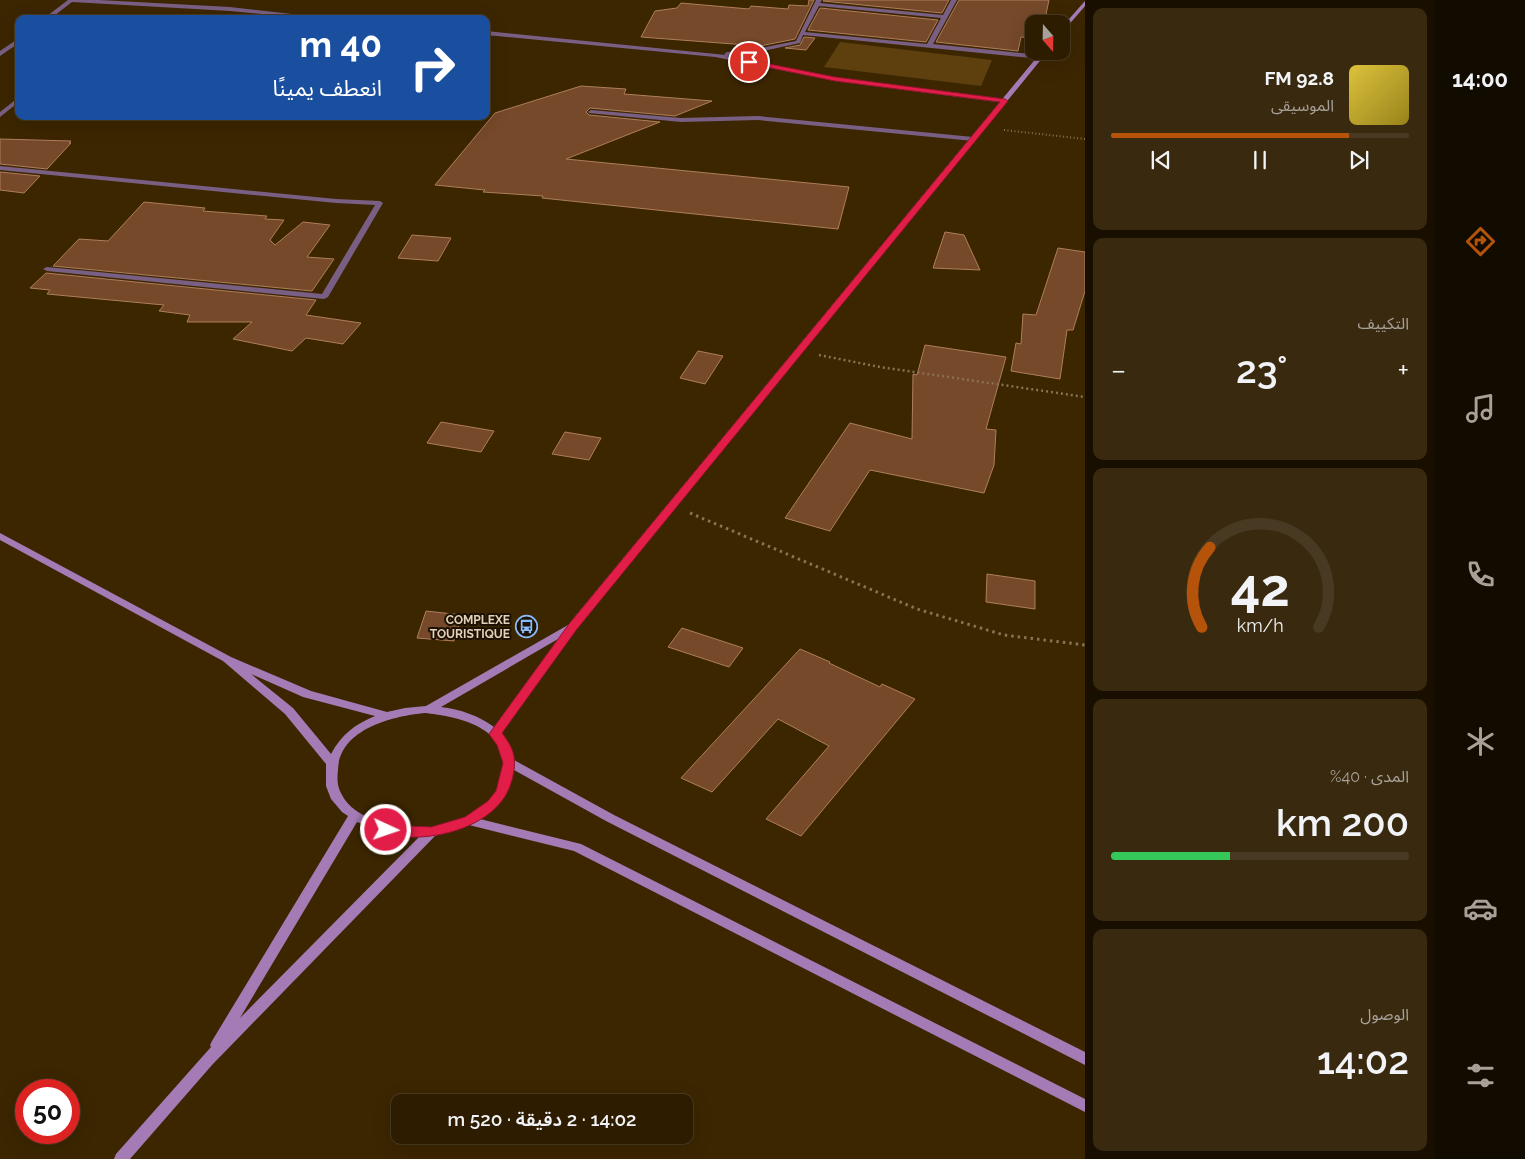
<!DOCTYPE html>
<html lang="ar">
<meta charset="utf-8">
<style>
body{margin:0;font-family:Raleway,"Noto Sans Arabic",sans-serif;background:#39290f;color:#f1f3f6;direction:rtl;height:100vh;display:flex;flex-direction:column;font-size:19px;white-space:nowrap}
*{box-sizing:border-box;margin:0}
p{font-size:16px;color:#a7a199}
.icon{flex:none;width:28px;height:28px;fill:none;stroke:currentColor;stroke-width:2;stroke-linecap:round;stroke-linejoin:round}
.map{position:relative;flex:1;overflow:hidden;direction:ltr}
.side{display:flex;flex-direction:column;gap:8px;padding:8px;background:#190f00;width:350px}
.side>*{flex:none}
.guide{position:absolute;left:15px;top:15px;width:475px;height:105px;border-radius:10px;box-shadow:0 5px 20px #0002,0 0 0 1px #483a22;direction:rtl;background:#1a4fa0;color:#fff;overflow:hidden}
.needle{width:32px;rotate:160deg}
.controls{position:absolute;left:1025px;top:15px;display:grid;gap:10px}
.controls a{display:grid;place-items:center;width:45px;height:45px;border-radius:10px;background:#2d1c00;box-shadow:0 5px 20px #0002,0 0 0 1px #483a22;font-size:25px}
.speed{position:absolute;left:15px;top:1079px;display:flex;gap:10px;font-size:25px;font-weight:700;text-align:center}
.speed>*{display:grid;place-content:center;width:65px;height:65px;border-radius:50%;background:#2d1c00;box-shadow:0 5px 20px #0002,0 0 0 1px #483a22;line-height:1}
.speed .limit{border:8px solid #d22;background:#fff;color:#111}
.pin{position:absolute;display:grid;place-items:center;width:42px;height:42px;color:#fff;margin:-21px;border:2px solid #fff;border-radius:50%;box-shadow:0 1px 5px #0007}
.me{position:absolute;width:55px;margin:-28px;rotate:93deg;stroke-linejoin:round;filter:drop-shadow(0 0 4px #0008)}
.turn{display:flex;align-items:center;gap:18px;height:105px;padding:0 25px;font-size:22px}
.turn .icon{width:65px;height:65px;stroke-width:2.5}
.turn b{display:block;font-size:35px;line-height:42px}
.big{font-size:38px;font-weight:600;line-height:1.1}
.side .widget{flex:1;display:flex;flex-direction:column;justify-content:center;gap:8px;min-width:0;padding:0 18px;border-radius:10px;background:#39290f}
.side .dial{align-items:center;gap:0}
.dial svg{height:130px;overflow:visible;fill:none;stroke:#483a22;stroke-width:7;stroke-linecap:round;text-anchor:middle}
.dial text{fill:#f1f3f6;stroke:none}
.song{display:flex;align-items:center;gap:15px}
.cover{width:60px;height:60px;border-radius:8px;background:linear-gradient(135deg,hsl(50 70% 55%),hsl(50 70% 35%))}
.played{height:5px;border-radius:2px;background:linear-gradient(90deg,#b45309 80%,#483a22 80%)}
.keys{display:flex;justify-content:space-around;direction:ltr}
.heat{display:flex;justify-content:space-between;align-items:center;font-size:28px;direction:ltr}
.charge{height:8px;border-radius:4px;background:linear-gradient(90deg,#34c759 40%,#483a22 0)}
.trip{position:absolute;left:391px;top:1094px;width:302px;height:50px;border-radius:10px;background:#2d1c00;box-shadow:0 5px 20px #0002,0 0 0 1px #483a22;font-weight:600;line-height:50px;text-align:center;direction:rtl}
main{display:flex;flex:1;min-height:0}
.tabs{display:flex;flex-direction:column;width:90px;justify-content:space-around;align-items:center;background:#120b00;color:#a7a199}
.tabs .icon{width:35px;height:35px}
.tabs .on{color:#b45309}
.tabs b{font-size:22px;color:#f1f3f6}
.map>svg:first-child{display:block}
</style>
<main>
<nav class="tabs">
<b>14:00</b>
<svg class="icon on" aria-label="directions" viewBox="0 0 24 24"><path d="M12 3l9 9-9 9-9-9zM9 14v-3h6M13 9l2 2-2 2"/></svg>
<svg class="icon" aria-label="music" viewBox="0 0 24 24"><path d="M9 18V5l10-2v13"/><circle cx="6" cy="18" r="3"/><circle cx="16" cy="16" r="3"/></svg>
<svg class="icon" aria-label="phone" viewBox="0 0 24 24"><path d="M5 4h4l2 5-3 2q2 4 5 5l2-3 5 2v4C11 20 4 13 5 4z"/></svg>
<svg class="icon" aria-label="climate" viewBox="0 0 24 24"><path d="M12 3v18M4 7l16 10M4 17L20 7"/></svg>
<svg class="icon" aria-label="car" viewBox="0 0 24 24"><path d="M5 17H2v-5l4-1 3-4h7l3 4 3 1v5h-3M9 17h6M6 11h13"/><circle cx="7" cy="17" r="2"/><circle cx="17" cy="17" r="2"/></svg>
<svg class="icon" aria-label="filters" viewBox="0 0 24 24"><path d="M4 7h16M4 17h16"/><circle cx="9" cy="7" r="2"/><circle cx="15" cy="17" r="2"/></svg>
</nav>
<section class="side">
<div class="widget">
<div class="song"><i class="cover"></i><div><b>92.8 FM</b><p>الموسيقى</p></div></div>
<div class="played"></div>
<div class="keys"><svg class="icon" aria-label="previous" viewBox="0 0 24 24"><path d="M18 5L8 12l10 7zM5 5v14"/></svg><svg class="icon" aria-label="pause" viewBox="0 0 24 24"><path d="M8 5v14M16 5v14"/></svg><svg class="icon" aria-label="next" viewBox="0 0 24 24"><path d="M6 5l10 7-10 7zM19 5v14"/></svg></div>
</div>
<div class="widget"><p>التكييف</p>
<div class="heat"><a>−</a><b class="big">23°</b><a>+</a></div>
</div>
<div class="widget dial"><svg viewBox="0 0 100 80">
<path d="M14 69A42 42 0 1 1 86 69"/>
<path d="M14 69A42 42 0 0 1 19 20" stroke="#b45309"/>
<text x="50" y="56" font-size="32" font-weight="700">42</text>
<text x="50" y="72" font-size="11">km/h</text>
</svg></div>
<div class="widget"><p>المدى · 40%</p><b class="big">200 km</b><div class="charge"></div></div>
<div class="widget"><p>الوصول</p><b class="big">14:02</b></div>
</section>
<div class="map">
<svg width="1085" height="1159" viewBox="0 0 1085 1159">
<rect width="100%" height="100%" fill="#3c2600"/>
<path fill="#5e400f" d="M 840,42 L 992,60 L 981,86 L 824,67 Z"/>
<path fill="#754929" stroke="#ae7e5d" d="M 809,0 L 814,0 L 795,39 L 760,46 L 641,37 L 655,11 L 677,8 L 681,3 L 749,9 L 751,6 L 788,9 L 789,5 L 808,6 Z
M 824,0 L 949,0 L 942,13 L 823,1 Z
M 959,0 L 1049,0 L 1044,24 L 1034,24 L 1034,38 L 1021,37 L 1018,51 L 936,42 Z
M 820,8 L 938,20 L 926,42 L 808,30 Z
M 804,37 L 815,38 L 806,50 L 785,48 L 800,45 Z
M 581,86 L 626,89 L 624,94 L 712,101 L 675,116 L 590,108 L 586,112 L 589,115 L 660,122 L 566,159 L 849,187 L 838,229 L 542,198 L 543,196 L 483,192 L 485,190 L 435,185 L 495,113 Z
M 0,139 L 71,141 L 69,143 L 71,143 L 47,169 L 0,164 Z
M 0,172 L 40,176 L 24,193 L 0,190 Z
M 144,202 L 205,208 L 203,211 L 267,216 L 265,219 L 284,220 L 270,240 L 275,245 L 303,222 L 330,225 L 307,257 L 334,259 L 312,291 L 53,266 L 79,239 L 108,241 Z
M 945,232 L 964,235 L 980,270 L 933,268 Z
M 412,235 L 451,238 L 438,261 L 398,258 Z
M 1058,248 L 1085,252 L 1085,291 L 1073,330 L 1067,330 L 1060,379 L 1011,371 L 1016,343 L 1021,344 L 1023,314 L 1036,315 Z
M 46,273 L 316,300 L 306,315 L 361,323 L 343,344 L 306,338 L 292,351 L 233,339 L 252,322 L 187,322 L 190,315 L 159,311 L 164,305 L 47,294 L 50,290 L 30,288 Z
M 925,345 L 1006,357 L 986,429 L 996,430 L 994,465 L 984,493 L 870,470 L 830,531 L 785,518 L 850,423 L 912,439 L 913,374 L 917,375 Z
M 698,351 L 723,356 L 705,384 L 680,378 Z
M 441,422 L 494,431 L 481,452 L 427,443 Z
M 565,432 L 601,438 L 589,460 L 552,454 Z
M 987,574 L 1035,581 L 1035,609 L 986,602 Z
M 426,611 L 462,615 L 454,641 L 417,638 Z
M 682,628 L 743,648 L 729,667 L 668,647 Z
M 800,649 L 830,662 L 829,663 L 880,687 L 882,684 L 915,699 L 801,836 L 766,819 L 829,746 L 778,719 L 712,792 L 681,778 Z"/>
<g fill="none" stroke-linecap="round" stroke-linejoin="round">
<path stroke="#877253" stroke-width="2" stroke-dasharray="1 2.5" stroke-linecap="butt" d="M 1004,130 L 1085,139"/>
<path stroke="#877253" stroke-width="2.5" stroke-dasharray="2 3" stroke-linecap="butt" d="M 819,355 L 880,367 L 1085,397"/>
<path stroke="#877253" stroke-width="3" stroke-dasharray="2.5 4" stroke-linecap="butt" d="M 690,513 L 917,609 L 1004,635 L 1085,645"/>
<path fill="#795f84" fill-rule="evenodd" d="M 68,0 L 99,0 L 230,7 L 336,19 L 314,19 L 230,11 L 72,2 L 50,19 L 43,19 Z
M 816,0 L 822,0 L 820,3 L 943,15 L 951,0 L 957,0 L 933,44 L 1041,55 L 1044,57 L 1041,59 L 803,35 L 800,43 L 750,54 L 727,56 L 835,77 L 1007,100 L 1007,102 L 1005,103 L 835,81 L 715,57 L 486,35 L 486,31 L 726,55 L 724,54 L 727,52 L 750,50 L 796,41 ZM 819,6 L 941,18 L 927,44 L 805,32 Z
M 19,38 L 19,43 L 0,56 L 0,51 Z
M 19,97 L 19,102 L 0,117 L 0,112 Z
M 591,110 L 681,118 L 758,116 L 973,137 L 976,139 L 973,141 L 758,120 L 681,122 L 589,113 L 588,112 Z
M 0,166 L 336,199 L 380,201 L 383,203 L 328,297 L 324,299 L 47,271 L 43,269 L 47,267 L 322,294 L 375,205 L 336,203 L 0,170 Z"/>
<path fill="#a57bb6" fill-rule="evenodd" d="M 1085,1 L 1085,6 L 1061,34 L 1061,28 Z
M 1042,51 L 1048,51 L 577,628 L 501,734 L 511,747 L 514,760 L 614,815 L 1085,1052 L 1085,1065 L 606,821 L 514,770 C 509,794 502,806 480,819 L 581,844 L 1085,1099 L 1085,1112 L 574,851 L 469,825 L 435,836 L 212,1065 L 130,1159 L 114,1159 L 116,1154 L 211,1047 L 210,1045 L 212,1041 L 348,816 L 342,812 L 331,799 L 326,786 L 326,764 L 285,714 L 223,661 L 0,540 L 0,533 L 231,657 L 311,691 L 387,712 L 405,708 L 426,706 L 568,625 ZM 558,639 L 494,727 C 479,716 460,709 441,707 ZM 251,674 L 303,697 L 375,716 C 355,724 341,735 331,754 L 293,708 ZM 425,713 C 454,716 500,725 503,760 C 505,784 492,801 473,813 C 462,819 450,824 438,827 C 410,832 356,823 342,795 C 337,787 337,779 338,770 C 339,729 393,716 425,713 ZM 357,822 L 388,833 L 419,837 L 240,1018 Z"/>
</g>
<path fill="#e11d48" stroke="#92132f" d="M 749,60 L 835,77 L 1005,99 L 1008,101 L 577,629 L 502,733 C 515,750 517,760 512,780 C 500,829 424,846 382,833 L 380,830 L 382,826 L 386,825 L 431,827 L 465,817 L 488,801 L 496,791 L 503,763 L 497,745 L 489,734 L 569,624 L 1000,102 L 835,81 L 747,63 L 746,62 Z"/>
<defs>
<symbol id="bus-ring" viewBox="-11 -11 22 22"><circle r="9.5" fill="#1d1101" stroke="#89bafc" stroke-width="1.5"/><path d="M-5-6H5V4H4V6H2V4H-2V6H-4V4H-5ZM-3.5-4V0h7V-4ZM-3.5 1.2v1.5H-2V1.2ZM2 1.2v1.5H3.5V1.2Z" fill="#89bafc"/></symbol>
</defs>
<g fill-rule="evenodd">
<use href="#bus-ring" x="514" y="614" width="25" height="25"/>
</g>
<g text-anchor="middle" dominant-baseline="central" stroke-width="4" stroke-linejoin="round" paint-order="stroke">
<g font-size="12" font-weight="bold" fill="#e3d1b9" stroke="#1d1101" text-anchor="end">
<text x="510" y="620">COMPLEXE<tspan x="510" dy="14">TOURISTIQUE</tspan></text>
</g>
</g>
</svg>
<div class="controls">
<a><svg class="needle" viewBox="-14 -14 28 28"><path d="M0-13l5 13h-10z" fill="#e53935"/><path d="M0 13l5-13h-10z" fill="#a7a199"/></svg></a>
</div>
<div class="speed"><div class="limit">50</div></div>
<div class="pin" style="left:749px;top:62px;background:#d93025"><svg class="icon" aria-label="arrive" viewBox="0 0 24 24"><path d="M6 21V4h12l-3 4 3 4H6"/></svg></div>
<svg class="me" style="left:386px;top:830px" viewBox="-20 -20 40 40"><circle r="17" fill="#e11d48" stroke="#fff" stroke-width="3"/><path d="M0-11L8 9 0 5-8 9z" fill="#fff"/></svg>
<div class="trip">14:02 · 2 دقيقة · 520 m</div>
<div class="guide">
<div class="turn"><svg class="icon" aria-label="right" viewBox="0 0 24 24"><path d="M7 20v-9h11M14 6l5 5-5 5"/></svg><div><b>40 m</b>انعطف يمينًا</div></div>
</div>
</div>
</main>
